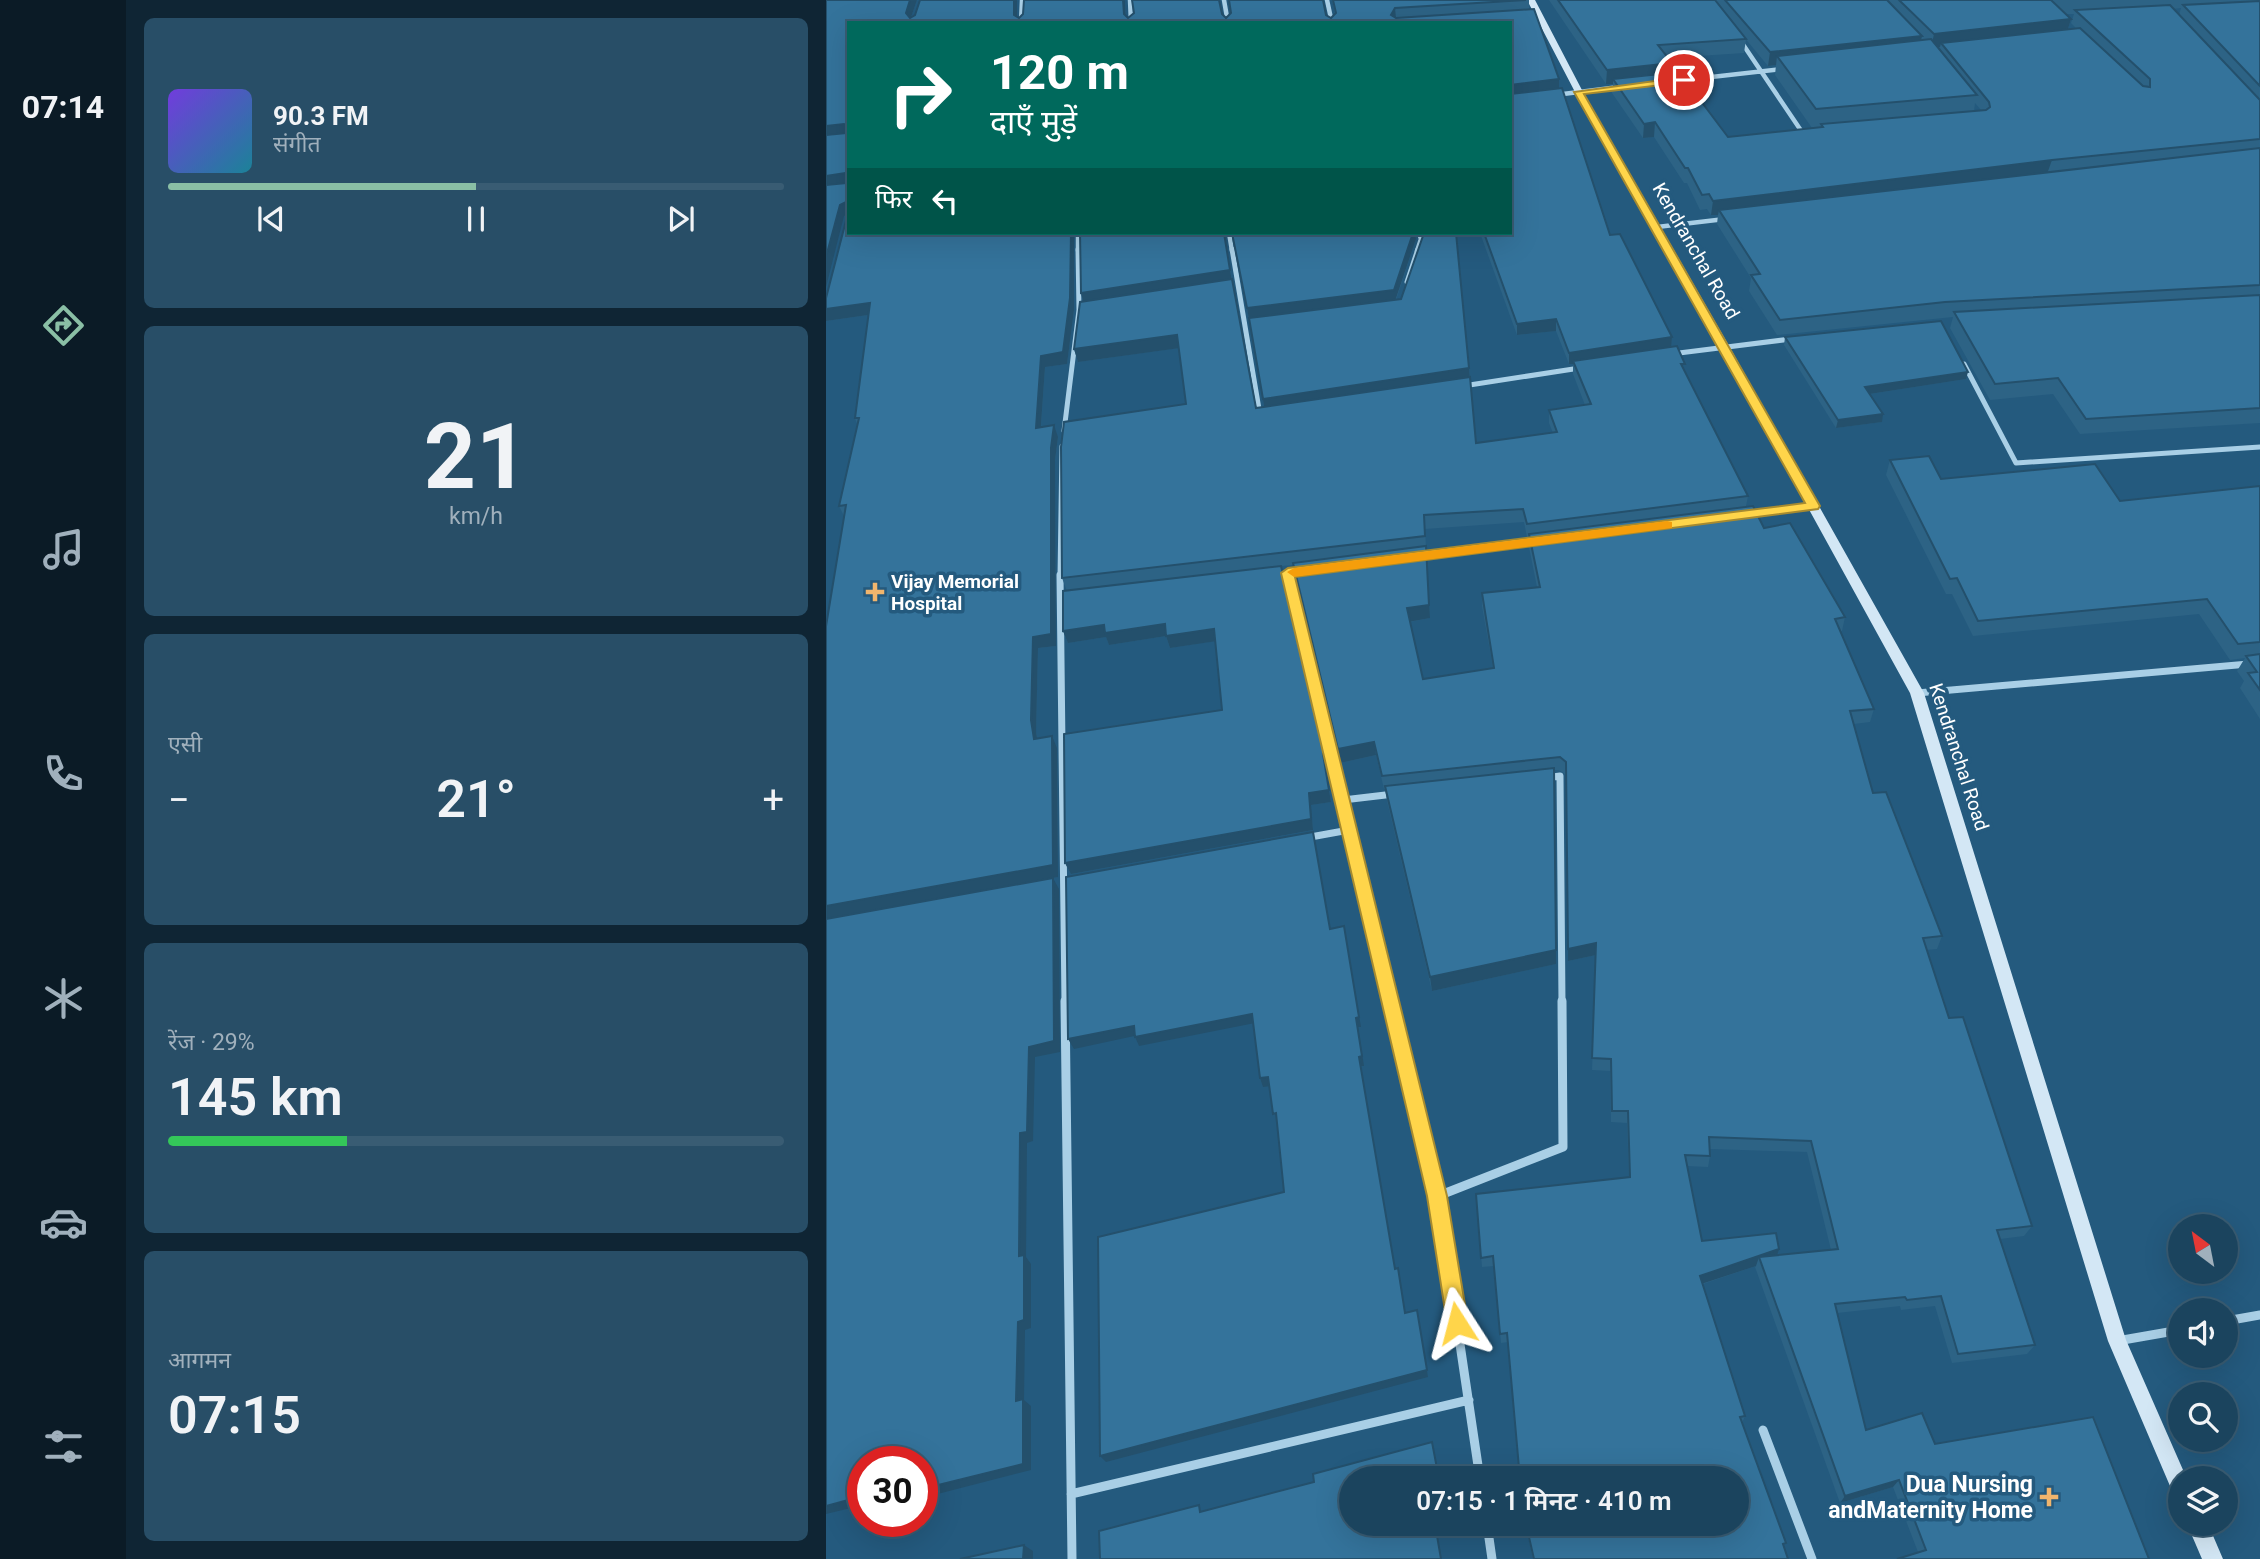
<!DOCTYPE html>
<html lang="hi">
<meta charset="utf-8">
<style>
body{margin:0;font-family:Roboto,"Noto Sans Devanagari",sans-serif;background:#284e67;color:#f1f3f6;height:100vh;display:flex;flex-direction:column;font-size:26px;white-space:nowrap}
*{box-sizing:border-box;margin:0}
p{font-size:23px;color:#a0b0bc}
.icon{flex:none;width:38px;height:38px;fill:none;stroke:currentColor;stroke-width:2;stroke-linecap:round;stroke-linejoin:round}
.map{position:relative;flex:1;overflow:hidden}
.side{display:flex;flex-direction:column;gap:18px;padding:18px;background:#0f2534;width:700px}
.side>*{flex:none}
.hud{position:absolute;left:21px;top:21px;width:665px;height:214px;border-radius:0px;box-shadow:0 7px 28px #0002,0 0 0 2px #395c73;background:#00695c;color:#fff;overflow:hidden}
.needle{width:46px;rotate:328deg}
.tools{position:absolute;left:1342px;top:1214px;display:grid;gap:14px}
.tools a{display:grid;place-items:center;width:70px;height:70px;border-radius:50%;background:#1b445e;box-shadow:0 7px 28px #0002,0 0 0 2px #395c73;font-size:35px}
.speed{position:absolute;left:21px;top:1446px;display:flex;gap:14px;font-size:35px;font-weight:700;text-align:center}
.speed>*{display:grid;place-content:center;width:91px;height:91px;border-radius:50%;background:#1b445e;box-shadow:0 7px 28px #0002,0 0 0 2px #395c73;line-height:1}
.speed .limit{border:10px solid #d22;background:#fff;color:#111}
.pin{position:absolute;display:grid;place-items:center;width:60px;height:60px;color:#fff;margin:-30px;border:4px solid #fff;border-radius:50%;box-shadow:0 2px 7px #0007}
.me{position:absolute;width:77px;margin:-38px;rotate:351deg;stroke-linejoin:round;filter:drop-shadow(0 0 5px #0008)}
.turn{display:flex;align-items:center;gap:24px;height:147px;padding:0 28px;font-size:32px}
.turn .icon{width:91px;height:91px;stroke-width:2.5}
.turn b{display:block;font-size:49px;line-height:60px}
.then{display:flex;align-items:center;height:66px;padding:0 28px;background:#0003;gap:14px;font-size:26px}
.big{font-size:52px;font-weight:600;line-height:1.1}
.side .card{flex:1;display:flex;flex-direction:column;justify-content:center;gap:10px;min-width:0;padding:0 24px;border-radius:10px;background:#284e67}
.side .dial{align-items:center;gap:0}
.dial b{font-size:91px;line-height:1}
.song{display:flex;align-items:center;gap:21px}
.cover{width:84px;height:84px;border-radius:10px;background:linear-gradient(135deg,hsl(260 70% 55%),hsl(190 70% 35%))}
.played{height:7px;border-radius:4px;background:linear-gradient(90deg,#8abfa5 50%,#395c73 50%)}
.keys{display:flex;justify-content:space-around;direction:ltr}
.heat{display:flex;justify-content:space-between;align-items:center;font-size:38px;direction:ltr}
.charge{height:10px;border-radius:5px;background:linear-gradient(90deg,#34c759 29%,#395c73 0)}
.trip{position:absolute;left:513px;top:1466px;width:410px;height:70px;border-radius:35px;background:#1b445e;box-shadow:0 7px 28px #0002,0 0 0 2px #395c73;font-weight:600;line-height:70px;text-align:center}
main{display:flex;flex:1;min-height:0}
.menu{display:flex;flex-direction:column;width:126px;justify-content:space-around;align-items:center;background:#0b1b26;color:#a0b0bc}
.menu .icon{width:49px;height:49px}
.menu .selected{color:#8abfa5}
.menu b{font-size:32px;color:#f1f3f6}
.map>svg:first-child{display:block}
</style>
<main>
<nav class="menu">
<b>07:14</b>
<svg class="icon selected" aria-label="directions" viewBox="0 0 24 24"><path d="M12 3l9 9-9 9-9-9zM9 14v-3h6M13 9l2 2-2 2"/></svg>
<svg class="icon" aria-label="music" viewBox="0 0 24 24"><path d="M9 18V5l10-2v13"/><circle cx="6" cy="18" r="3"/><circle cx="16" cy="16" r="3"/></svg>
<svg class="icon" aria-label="phone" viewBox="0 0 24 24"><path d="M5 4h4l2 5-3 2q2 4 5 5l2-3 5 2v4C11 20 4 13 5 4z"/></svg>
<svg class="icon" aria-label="climate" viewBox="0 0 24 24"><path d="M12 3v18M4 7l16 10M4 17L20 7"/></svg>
<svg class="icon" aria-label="car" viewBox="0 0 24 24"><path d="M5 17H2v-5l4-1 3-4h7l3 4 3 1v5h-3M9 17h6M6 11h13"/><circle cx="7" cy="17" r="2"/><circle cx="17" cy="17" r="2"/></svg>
<svg class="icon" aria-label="filters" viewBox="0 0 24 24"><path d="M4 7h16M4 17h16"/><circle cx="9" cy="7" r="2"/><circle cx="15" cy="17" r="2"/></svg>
</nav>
<section class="side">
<div class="card">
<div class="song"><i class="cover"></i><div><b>90.3 FM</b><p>संगीत</p></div></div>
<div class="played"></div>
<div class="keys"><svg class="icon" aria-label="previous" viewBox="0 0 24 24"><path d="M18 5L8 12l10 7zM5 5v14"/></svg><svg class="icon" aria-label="pause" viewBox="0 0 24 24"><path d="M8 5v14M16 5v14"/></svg><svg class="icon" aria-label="next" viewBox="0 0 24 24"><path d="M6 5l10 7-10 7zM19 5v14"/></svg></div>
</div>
<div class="card dial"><b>21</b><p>km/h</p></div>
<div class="card"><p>एसी</p>
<div class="heat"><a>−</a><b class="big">21°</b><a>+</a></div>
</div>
<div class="card"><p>रेंज · 29%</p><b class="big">145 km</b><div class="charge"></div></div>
<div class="card"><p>आगमन</p><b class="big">07:15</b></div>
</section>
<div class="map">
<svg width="1434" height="1559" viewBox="0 0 1434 1559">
<rect width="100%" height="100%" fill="#245a7e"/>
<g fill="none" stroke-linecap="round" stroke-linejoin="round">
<path stroke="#a9cfe6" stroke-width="4.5" d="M 304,0 L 305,23
M 398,0 L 402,23
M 501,0 L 506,23
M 195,23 L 196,0
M 914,40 L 978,135
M 850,81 L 957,69
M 729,95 L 793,87
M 831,227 L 899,219
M 252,233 L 252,251
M 403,233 L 406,251
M 591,251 L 595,239 L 593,233"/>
<path stroke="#a9cfe6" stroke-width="5" d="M 406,249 L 434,415
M 581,282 L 592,249
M 845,354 L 965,339
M 1138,364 L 1190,463 L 1434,447
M 637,386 L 754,368
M 238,431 L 253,310 L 252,249
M 922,515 L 988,506
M 592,556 L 709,542
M 462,573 L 463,577
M 234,577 L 236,446"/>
<path stroke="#a9cfe6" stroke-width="7" d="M 234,575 L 239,1003
M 463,575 L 566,1003
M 1091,693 L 1434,663
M 719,778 L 734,776 L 736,1003
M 517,800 L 568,794
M 479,838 L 523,830"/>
<path stroke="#a9cfe6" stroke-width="9" d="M 239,1001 L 246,1559
M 565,1001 L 612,1196 L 654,1479
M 612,1196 L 737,1147 L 736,1001
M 1400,1321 L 1434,1315
M 1291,1341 L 1354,1330
M 937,1430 L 986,1559
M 245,1494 L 643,1400
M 661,1524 L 666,1559"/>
<path fill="#d3e7f5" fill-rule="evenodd" d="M 701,0 L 709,0 L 757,92 L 903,346 L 1098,693 L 1300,1340 L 1361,1479 L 1354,1479 L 1354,1496 L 1347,1493 L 1282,1341 L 1084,693 L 893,346 L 749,92 Z
M 1361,1524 L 1382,1524 L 1397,1559 L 1376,1559 Z"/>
</g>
<path fill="#2d6385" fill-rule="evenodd" d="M 0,0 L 91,0 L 85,17 L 191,0 L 191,17 L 193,18 L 299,0 L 300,16 L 302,18 L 396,14 L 400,18 L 500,15 L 505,18 L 509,14 L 506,0 L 703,0 L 703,9 L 733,89 L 784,235 L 846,337 L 845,347 L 922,496 L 920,506 L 1019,617 L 1016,631 L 1014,631 L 1048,709 L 1044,722 L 1028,724 L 1047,793 L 1116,936 L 1111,949 L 1100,950 L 1123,1018 L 1206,1226 L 1198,1236 L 1174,1239 L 1209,1345 L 1201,1354 L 1126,1363 L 1109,1306 L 1075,1310 L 1074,1306 L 1011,1313 L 1040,1430 L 1109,1444 L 1323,1559 L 1092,1552 L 1067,1487 L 1014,1503 L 929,1267 L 930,1266 L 877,1284 L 919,1416 L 916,1423 L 962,1559 L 707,1559 L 699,1524 L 910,1524 L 682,1342 L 675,1343 L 668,1266 L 656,1267 L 650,1194 L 803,1177 L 801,1123 L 785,1122 L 784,1071 L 766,1070 L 770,955 L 742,961 L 740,775 L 733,770 L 728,770 L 730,964 L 606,991 L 561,801 L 559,789 L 558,789 L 550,755 L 514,763 L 468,565 L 455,566 L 502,765 L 499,766 L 505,802 L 485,805 L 487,830 L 245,874 L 239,863 L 396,710 L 389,641 L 344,648 L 340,636 L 283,645 L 280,637 L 242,643 L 237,631 L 241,591 L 236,578 L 360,404 L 353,348 L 252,362 L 248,349 L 257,301 L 255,293 L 254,233 L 399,233 L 406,282 L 430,408 L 439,407 L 423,318 L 406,233 L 589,233 L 590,239 L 570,300 L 643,368 L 650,443 L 727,433 L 723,423 L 723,410 L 759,405 L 747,374 L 747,364 L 743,364 L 730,331 L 691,335 L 654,233 L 684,233 L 684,23 L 23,23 L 23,233 L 248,310 L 241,364 L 219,367 L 215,427 L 232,437 L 229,460 L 230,646 L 212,648 L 210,732 L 211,739 L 231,748 L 232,877 L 0,919 L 18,516 L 13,506 L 31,424 L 29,418 L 42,315 L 0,321 L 21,214 L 18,216 ZM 698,522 L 701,537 L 703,537 L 703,547 L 711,587 L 656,593 L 656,606 L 667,668 L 597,679 L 584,622 L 604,618 L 599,529 ZM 884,1149 L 981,1152 L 1005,1250 L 951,1255 L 876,1241 L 861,1166 L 882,1167 L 884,1156 Z
M 723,0 L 1434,0 L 1434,423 L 1254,434 L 1227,394 L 1164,400 L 1124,328 L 1127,317 L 951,335 L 923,291 L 925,278 L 891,224 L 892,215 L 885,215 L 881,209 L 874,210 L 861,183 L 858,183 L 828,137 L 817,138 L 786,93 L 787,84 L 780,84 ZM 1355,8 L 1353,15 L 1347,9 ZM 1240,14 L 1248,14 L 1245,23 L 1250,28 L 1242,29 L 1245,19 ZM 913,31 L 942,66 L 950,65 L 949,75 L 986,128 L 902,137 L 846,73 L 842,58 L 918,53 L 920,39 ZM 1149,103 L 1155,110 L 1148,111 Z
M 959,337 L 1140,379 L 1044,394 L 1056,422 L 1010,428 L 958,345 Z
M 1064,460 L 1115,479 L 1294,501 L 1434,486 L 1434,719 L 1414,688 L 1418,681 L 1411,671 L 1419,658 L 1404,660 L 1373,614 L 1147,636 L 1126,594 L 1120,594 L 1060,475 Z"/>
<path fill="#24506c" d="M 84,0 L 91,0 L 83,23 L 80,13 Z
M 188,0 L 191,0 L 191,23 L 188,15 Z
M 297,0 L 299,0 L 300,23 L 298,14 Z
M 569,8 L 570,18 L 565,15 Z
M 1245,19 L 1241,32 L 1115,43 L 1114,47 L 1105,48 L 1108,34 Z
M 1096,36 L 1093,49 L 951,56 L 950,65 L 942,66 L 944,52 Z
M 846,63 L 845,77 L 787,79 L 787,84 L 780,84 L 781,70 Z
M 733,79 L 733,90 L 684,95 L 684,85 Z
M 829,122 L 828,137 L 817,138 L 818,124 Z
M 18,124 L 23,134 L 0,138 L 0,126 Z
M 1226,160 L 1221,174 L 893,210 L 892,215 L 885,215 L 887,201 Z
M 19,173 L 23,184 L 0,188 L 0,176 Z
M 20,202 L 23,207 L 23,214 L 18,216 L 0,287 L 0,257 L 14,205 Z
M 245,233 L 248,233 L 248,310 L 241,364 L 219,367 L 214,439 L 210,428 L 215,356 Z
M 398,233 L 406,282 L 258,304 L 255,293 Z
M 587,233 L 589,233 L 590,239 L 569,301 L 423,319 L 421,308 Z
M 44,303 L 49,314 L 0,321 L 0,309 Z
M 730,319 L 730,331 L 691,335 L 691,324 Z
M 351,335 L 354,348 L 252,362 L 248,349 Z
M 846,337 L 845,349 L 747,361 L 747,364 L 743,364 L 743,353 Z
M 643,368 L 644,380 L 439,411 L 437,399 Z
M 1142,372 L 1140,379 L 1037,395 L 1039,387 Z
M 1057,414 L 1056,422 L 1010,428 L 1012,420 Z
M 228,425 L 232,437 L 229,460 L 230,646 L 212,648 L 210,732 L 213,751 L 208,739 L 205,720 L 207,637 Z
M 601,560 L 604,618 L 582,622 L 581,608 Z
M 339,624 L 388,629 L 391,641 L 344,648 L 340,636 L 283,645 L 280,637 L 242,643 L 237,631 L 278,625 Z
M 226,736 L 231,748 L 232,877 L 0,919 L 0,906 Z
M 548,742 L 550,755 L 514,763 L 512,749 Z
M 500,753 L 502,765 L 499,766 L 505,802 L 485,805 L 487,830 L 245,874 L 239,863 L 483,793 L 497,754 Z
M 227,878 L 233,889 L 234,1052 L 209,1057 L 207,1141 L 201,1143 L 200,1257 L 205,1264 L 205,1328 L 199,1330 L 198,1400 L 205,1406 L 205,1470 L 96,1498 L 96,1489 L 190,1401 L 194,1133 L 203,1047 Z
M 518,926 L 535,1027 L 532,1027 L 538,1066 L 535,1066 Z
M 770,943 L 770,955 L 742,961 L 742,949 Z
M 730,950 L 730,964 L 606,991 L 604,977 Z
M 426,1014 L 429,1023 L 313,1046 L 309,1037 Z
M 308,1026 L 313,1035 L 248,1049 L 242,1039 Z
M 442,1077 L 445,1086 L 437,1087 L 434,1078 Z
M 953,1249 L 950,1259 L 933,1257 L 930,1266 L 872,1285 L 874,1276 Z
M 591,1310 L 602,1377 L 280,1462 L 274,1456 Z
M 1073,1480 L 1067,1487 L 1014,1503 L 1019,1496 Z
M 37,1496 L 37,1505 L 0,1514 L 0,1506 Z
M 198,1545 L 207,1551 L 207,1559 L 197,1559 Z"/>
<path fill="#34739b" stroke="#24506c" stroke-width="2" d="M 0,0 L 84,0 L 80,13 L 84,18 L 89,15 L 94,0 L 188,0 L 188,15 L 193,18 L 197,14 L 198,0 L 297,0 L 298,14 L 302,18 L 308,13 L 306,0 L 393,0 L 396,14 L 400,18 L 405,13 L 403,0 L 497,0 L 500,15 L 505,18 L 510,13 L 507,0 L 700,0 L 569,8 L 565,15 L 570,18 L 708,9 L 733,79 L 684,85 L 684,23 L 23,23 L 23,128 L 18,124 L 0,126 Z
M 732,0 L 889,0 L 920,39 L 832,45 L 846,63 L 781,70 Z
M 899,0 L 1061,0 L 1096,36 L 944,52 Z
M 1073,0 L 1225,0 L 1245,19 L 1108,34 Z
M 1434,1 L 1434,86 L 1357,5 Z
M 1344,5 L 1434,100 L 1434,139 L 1226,160 L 887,201 L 883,194 L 876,195 L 862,168 L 859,168 L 829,122 L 818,124 L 787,79 L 853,72 L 902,137 L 997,127 L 995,124 L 1160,110 L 1164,107 L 1163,102 L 1115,43 L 1254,28 L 1317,86 L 1324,87 L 1324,79 L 1249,10 Z
M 1105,39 L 1151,95 L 990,109 L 951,56 Z
M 736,88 L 784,235 L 794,234 L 846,337 L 743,353 L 730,319 L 691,324 L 658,233 L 684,233 L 684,94 Z
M 23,130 L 23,178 L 19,173 L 0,176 L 0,135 L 20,133 Z
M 1434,148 L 1434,285 L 1119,302 L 954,320 L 925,275 L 934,274 L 893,210 Z
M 23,179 L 23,206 L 20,202 L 14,205 L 0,257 L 0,185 L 20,183 Z
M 23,209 L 23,233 L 245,233 L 244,298 L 237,352 L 215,356 L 210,428 L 228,425 L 225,448 L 225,634 L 207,637 L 205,720 L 208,739 L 226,736 L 227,865 L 0,906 L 0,626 L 20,505 L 13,506 L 33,418 L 29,418 L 44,303 L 0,309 L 0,298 Z
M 254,233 L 398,233 L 404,270 L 255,293 Z
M 406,233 L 587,233 L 568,290 L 421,308 Z
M 598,233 L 630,233 L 643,368 L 437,399 L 423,318 L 575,299 Z
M 406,279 L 430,408 L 644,377 L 650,443 L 731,432 L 723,410 L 765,404 L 747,361 L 851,346 L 859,364 L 855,364 L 922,496 L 701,524 L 697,509 L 598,515 L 599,536 L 236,578 L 235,447 L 238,422 L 360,404 L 351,335 L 248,349 L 254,302 Z
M 1434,295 L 1434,408 L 1260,419 L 1232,378 L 1169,384 L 1128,312 Z
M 1115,321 L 1142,372 L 1039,387 L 1057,414 L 1012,420 L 959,337 Z
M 1103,456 L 1115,479 L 1269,464 L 1294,501 L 1434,486 L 1434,642 L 1412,644 L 1381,599 L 1152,621 L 1131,578 L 1124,579 L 1064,460 Z
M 927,506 L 938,528 L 964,523 L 1019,617 L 1009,619 L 1048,709 L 1024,711 L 1047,793 L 1060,792 L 1116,936 L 1097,938 L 1123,1018 L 1137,1017 L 1206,1226 L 1171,1230 L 1209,1345 L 1132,1354 L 1115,1296 L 1081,1300 L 1079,1297 L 1009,1304 L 1040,1430 L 1096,1413 L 1109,1444 L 1267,1417 L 1323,1559 L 1071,1559 L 1100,1550 L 1073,1480 L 1019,1496 L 933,1257 L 1012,1249 L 985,1141 L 883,1137 L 884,1156 L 859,1155 L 876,1241 L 950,1233 L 953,1249 L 874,1276 L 919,1416 L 914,1417 L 960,1543 L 957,1544 L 962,1559 L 708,1559 L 700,1524 L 910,1524 L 910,1479 L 694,1479 L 681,1333 L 674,1334 L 667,1256 L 655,1258 L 650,1194 L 804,1177 L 802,1111 L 786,1111 L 785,1059 L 766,1058 L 770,943 L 742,949 L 740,762 L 734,757 L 556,776 L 548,742 L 512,749 L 467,563 L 600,546 L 603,605 L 581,608 L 597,679 L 668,668 L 656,593 L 714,587 L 703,534 Z
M 455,566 L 500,753 L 497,754 L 503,790 L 483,793 L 485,819 L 239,863 L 238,734 L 396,710 L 388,629 L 340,636 L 339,624 L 279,633 L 278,625 L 237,631 L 237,591 Z
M 1434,654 L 1434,690 L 1422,673 L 1431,672 L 1420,656 Z
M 728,768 L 730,950 L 604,977 L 559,786 Z
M 487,832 L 504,929 L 518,926 L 533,1017 L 530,1018 L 536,1056 L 533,1057 L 569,1269 L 572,1268 L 579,1313 L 591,1310 L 601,1370 L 274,1456 L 272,1237 L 458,1192 L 450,1113 L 447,1114 L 442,1077 L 434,1078 L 426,1014 L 309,1037 L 308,1026 L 242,1039 L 240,877 Z
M 227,878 L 228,1041 L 203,1047 L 201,1132 L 194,1133 L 193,1256 L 198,1255 L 198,1320 L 192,1322 L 190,1401 L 197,1399 L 197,1464 L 96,1489 L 96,1461 L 37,1461 L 37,1496 L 0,1506 L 0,919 Z
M 606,1442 L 613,1479 L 525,1479 L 525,1524 L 609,1524 L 615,1559 L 274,1559 L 273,1531 L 373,1505 L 374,1512 L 488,1482 L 487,1474 Z
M 198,1545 L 197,1559 L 134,1559 Z"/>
<path fill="#ffd54a" stroke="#a68a30" stroke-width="2" d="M 858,77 L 862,82 L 758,94 L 994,506 L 992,509 L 469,577 L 621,1196 L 642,1323 L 639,1331 L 631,1334 L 624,1331 L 621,1323 L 601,1196 L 455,573 L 462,568 L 979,503 L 748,92 Z"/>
<path fill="#f59e0b" d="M 841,521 L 846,522 L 846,528 L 468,577 L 461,572 L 468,568 Z"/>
<g fill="#f0b56d" stroke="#245a7e" stroke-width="2.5">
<path d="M45.5 581.5h7v7h7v7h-7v7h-7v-7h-7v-7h7z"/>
<path d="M1219.5 1486.5h7v7h7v7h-7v7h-7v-7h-7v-7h7z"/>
</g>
<g text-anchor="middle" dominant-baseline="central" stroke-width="7" stroke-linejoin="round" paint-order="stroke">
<g font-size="19" fill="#fff" stroke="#245a7e">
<text transform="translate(870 251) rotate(60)">Kendranchal Road</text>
<text transform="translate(1133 757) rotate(72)">Kendranchal Road</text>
</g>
<g font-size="19" font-weight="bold" fill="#fff" stroke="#245a7e" text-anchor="start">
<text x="65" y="581">Vijay Memorial<tspan x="65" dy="22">Hospital</tspan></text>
</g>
<g font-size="23" font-weight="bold" fill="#fff" stroke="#245a7e" text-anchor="end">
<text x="1207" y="1484">Dua Nursing<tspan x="1207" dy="26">andMaternity Home</tspan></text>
</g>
</g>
</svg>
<div class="tools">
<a><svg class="needle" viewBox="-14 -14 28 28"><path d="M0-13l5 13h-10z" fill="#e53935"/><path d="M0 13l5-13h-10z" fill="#a0b0bc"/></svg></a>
<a><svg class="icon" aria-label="sound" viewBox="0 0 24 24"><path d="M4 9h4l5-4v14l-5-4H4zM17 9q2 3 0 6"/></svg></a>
<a><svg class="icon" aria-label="search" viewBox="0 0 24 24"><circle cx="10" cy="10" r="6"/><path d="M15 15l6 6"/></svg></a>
<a><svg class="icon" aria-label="layers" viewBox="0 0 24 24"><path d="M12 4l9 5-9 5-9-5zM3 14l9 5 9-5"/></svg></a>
</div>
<div class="speed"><div class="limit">30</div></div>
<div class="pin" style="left:858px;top:80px;background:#d93025"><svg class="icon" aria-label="arrive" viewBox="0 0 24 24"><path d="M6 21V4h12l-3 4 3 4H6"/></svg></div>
<svg class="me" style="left:631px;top:1323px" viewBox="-20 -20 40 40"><path d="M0-17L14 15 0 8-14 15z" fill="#ffd54a" stroke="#fff" stroke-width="4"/></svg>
<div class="trip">07:15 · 1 मिनट · 410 m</div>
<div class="hud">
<div class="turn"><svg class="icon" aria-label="right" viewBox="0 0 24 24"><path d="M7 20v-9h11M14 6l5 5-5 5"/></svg><div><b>120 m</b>दाएँ मुड़ें</div></div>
<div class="then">फिर<svg class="icon" aria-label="left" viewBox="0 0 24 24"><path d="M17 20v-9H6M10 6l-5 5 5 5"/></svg></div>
</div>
</div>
</main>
